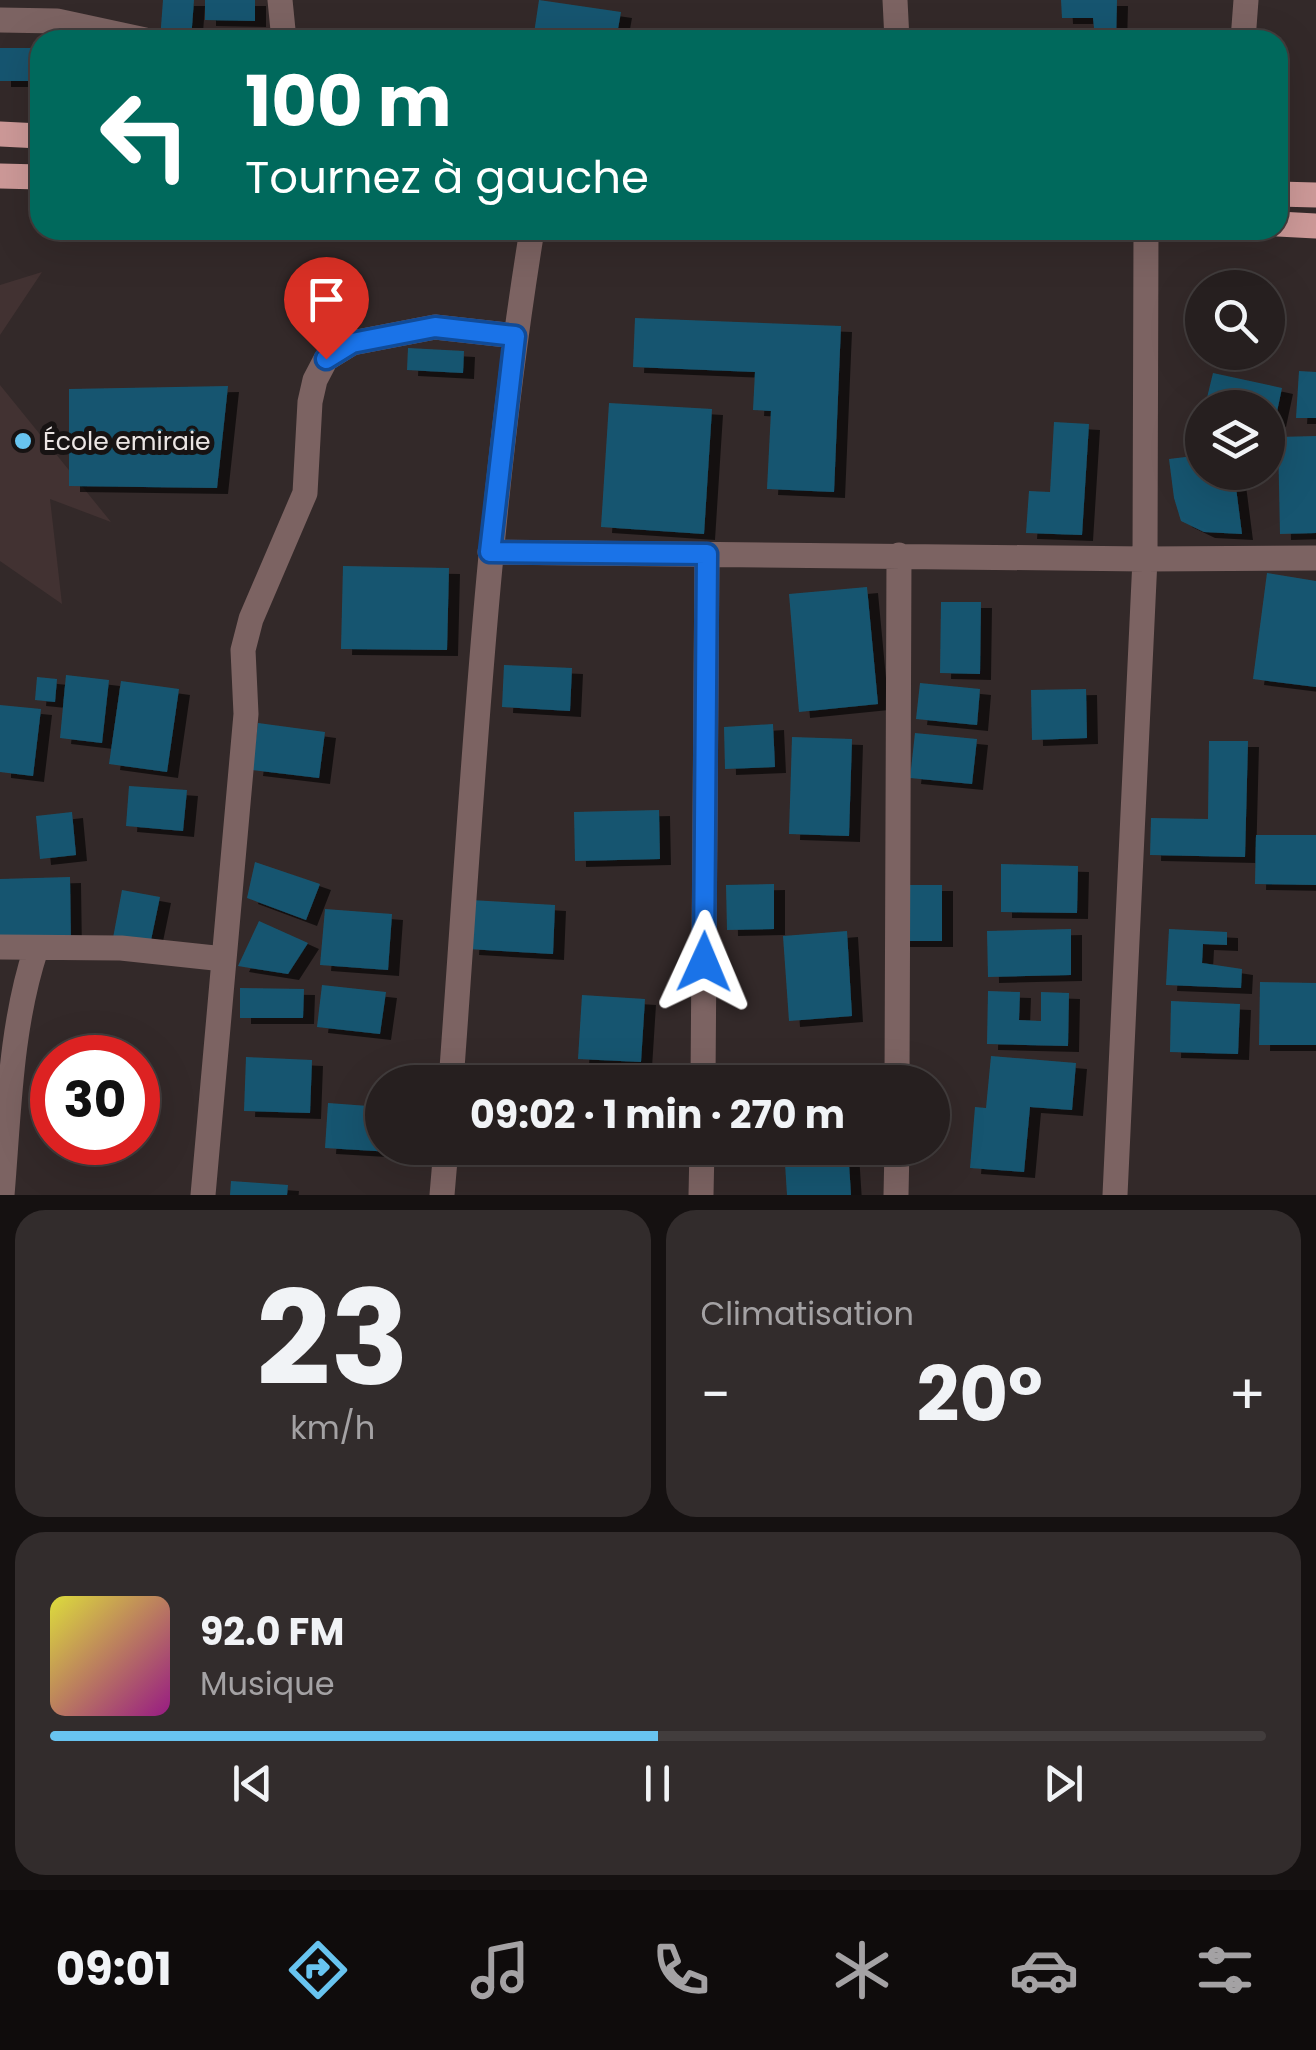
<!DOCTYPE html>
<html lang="fr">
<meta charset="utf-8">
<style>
body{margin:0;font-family:Poppins,sans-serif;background:#322c2c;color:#f1f3f6;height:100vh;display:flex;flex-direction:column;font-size:38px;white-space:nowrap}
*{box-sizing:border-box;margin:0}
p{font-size:32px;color:#a4a2a4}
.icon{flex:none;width:55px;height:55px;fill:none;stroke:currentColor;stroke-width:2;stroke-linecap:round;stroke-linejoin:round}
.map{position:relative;height:1195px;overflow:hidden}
.panel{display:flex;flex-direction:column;gap:15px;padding:15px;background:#151111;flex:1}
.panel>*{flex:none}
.hud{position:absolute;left:30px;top:30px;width:1258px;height:210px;border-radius:30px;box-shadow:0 10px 40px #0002,0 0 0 2px #423d3d;background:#00695c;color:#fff;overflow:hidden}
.controls{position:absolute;left:1185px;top:270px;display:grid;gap:20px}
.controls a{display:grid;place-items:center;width:100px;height:100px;border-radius:50%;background:#261f1f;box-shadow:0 10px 40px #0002,0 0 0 2px #423d3d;font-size:50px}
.speed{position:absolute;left:30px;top:1035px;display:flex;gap:20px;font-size:50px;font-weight:700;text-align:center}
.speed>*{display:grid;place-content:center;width:130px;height:130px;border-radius:50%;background:#261f1f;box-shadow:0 10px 40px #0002,0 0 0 2px #423d3d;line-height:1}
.speed .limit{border:15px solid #d22;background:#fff;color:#111}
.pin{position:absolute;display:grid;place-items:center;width:85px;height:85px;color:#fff;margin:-102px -42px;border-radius:50% 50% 50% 0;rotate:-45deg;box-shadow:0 0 10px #0007}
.pin .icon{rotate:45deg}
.me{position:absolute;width:110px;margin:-55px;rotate:1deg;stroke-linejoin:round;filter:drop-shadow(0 0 8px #0008)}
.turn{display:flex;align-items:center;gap:35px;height:210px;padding:0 50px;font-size:45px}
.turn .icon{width:130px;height:130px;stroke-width:2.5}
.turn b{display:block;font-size:70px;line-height:85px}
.big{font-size:75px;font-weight:700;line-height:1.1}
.panel .tile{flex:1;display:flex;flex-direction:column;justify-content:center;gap:15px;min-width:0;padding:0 35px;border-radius:30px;background:#322c2c}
.panel .dial{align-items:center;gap:0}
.dial b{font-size:130px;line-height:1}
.song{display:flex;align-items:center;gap:30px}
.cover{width:120px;height:120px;border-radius:15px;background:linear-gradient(135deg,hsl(60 70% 55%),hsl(310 70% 35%))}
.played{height:10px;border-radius:5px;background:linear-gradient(90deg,#68c4f0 50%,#423d3d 50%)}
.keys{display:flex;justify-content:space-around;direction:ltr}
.heat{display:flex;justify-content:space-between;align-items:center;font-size:55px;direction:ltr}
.panel .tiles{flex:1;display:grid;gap:15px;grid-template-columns:1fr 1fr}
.tile:last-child{grid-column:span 2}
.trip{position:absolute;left:365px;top:1065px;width:585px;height:100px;border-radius:50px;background:#261f1f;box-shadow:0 10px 40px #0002,0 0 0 2px #423d3d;font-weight:700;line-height:100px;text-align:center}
.tabs{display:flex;height:160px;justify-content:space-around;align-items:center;background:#0f0c0c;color:#a4a2a4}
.tabs .icon{width:70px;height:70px}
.tabs .selected{color:#68c4f0}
.tabs b{font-size:45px;color:#f1f3f6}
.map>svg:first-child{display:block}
</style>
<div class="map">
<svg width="1316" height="1195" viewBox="0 0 1316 1195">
<defs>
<filter id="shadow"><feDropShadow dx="11" dy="6" stdDeviation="0" flood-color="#0009"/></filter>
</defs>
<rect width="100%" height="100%" fill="#332929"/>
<path fill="#423232" d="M 42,272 L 0,335 L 0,285 Z
M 0,385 L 111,522 L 50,499 L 62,604 L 0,561 Z"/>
<path fill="#18556f" filter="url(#shadow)" d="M 163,0 L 194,0 L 191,40 L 160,40 Z
M 205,0 L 255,0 L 255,21 L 205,20 Z
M 539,0 L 621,12 L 616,40 L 533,40 Z
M 1061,0 L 1117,0 L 1116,40 L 1078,40 L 1078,28 L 1094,28 L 1093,18 L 1062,18 Z
M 0,48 L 33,48 L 32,81 L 0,81 Z
M 635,318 L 841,326 L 834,492 L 767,489 L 771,411 L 753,410 L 755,372 L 633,367 Z
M 408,348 L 464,351 L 463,373 L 407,370 Z
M 1299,371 L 1316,372 L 1316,418 L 1296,418 Z
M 1213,373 L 1282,388 L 1275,421 L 1268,419 L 1268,408 L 1205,406 Z
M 228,386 L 217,488 L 69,486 L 69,389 Z
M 609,403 L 712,409 L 704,534 L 601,527 Z
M 1054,422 L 1089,424 L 1082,535 L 1026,533 L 1029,491 L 1050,492 Z
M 1316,436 L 1316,533 L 1280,534 L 1278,437 Z
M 1202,455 L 1202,472 L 1234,472 L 1242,534 L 1204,532 L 1181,521 L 1174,498 L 1169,459 Z
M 343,566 L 449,568 L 447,650 L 341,649 Z
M 1267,573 L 1316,581 L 1316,687 L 1253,679 Z
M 867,587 L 878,704 L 799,712 L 789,594 Z
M 941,602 L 981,602 L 980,674 L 940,673 Z
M 504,665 L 572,668 L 570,711 L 502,707 Z
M 66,675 L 109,680 L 102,743 L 60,738 Z
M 37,677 L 57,679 L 55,702 L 35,700 Z
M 121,681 L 179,689 L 167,772 L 109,764 Z
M 920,683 L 980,689 L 977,725 L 916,719 Z
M 1086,689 L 1087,738 L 1032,740 L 1031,690 Z
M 0,705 L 41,709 L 33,776 L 0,772 Z
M 258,723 L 325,732 L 319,778 L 252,770 Z
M 773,724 L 775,767 L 725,769 L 724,727 Z
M 915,733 L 977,739 L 972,784 L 910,778 Z
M 792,737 L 852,739 L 849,836 L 789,834 Z
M 1209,741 L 1248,741 L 1245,857 L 1150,855 L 1151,818 L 1208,819 Z
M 129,786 L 187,790 L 183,831 L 126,826 Z
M 659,810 L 660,859 L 575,861 L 574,812 Z
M 72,812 L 76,855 L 40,859 L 36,816 Z
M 1256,835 L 1316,835 L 1316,885 L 1255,884 Z
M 255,862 L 320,884 L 306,920 L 247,898 Z
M 1001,864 L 1078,866 L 1077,913 L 1001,912 Z
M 70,877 L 71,946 L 0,948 L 0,879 Z
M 774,884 L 774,929 L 727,930 L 726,885 Z
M 899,885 L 942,885 L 942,941 L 899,941 Z
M 122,890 L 160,897 L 150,945 L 113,938 Z
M 471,900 L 555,905 L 553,954 L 468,949 Z
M 325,909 L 392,914 L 388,970 L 320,965 Z
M 259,921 L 308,943 L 288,974 L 238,966 Z
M 1071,929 L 1071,975 L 988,977 L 987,931 Z
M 1169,929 L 1227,932 L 1227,945 L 1203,944 L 1202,963 L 1242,969 L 1241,988 L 1166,985 Z
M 847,931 L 852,1016 L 789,1021 L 783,936 Z
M 1260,982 L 1316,983 L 1316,1045 L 1259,1045 Z
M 322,985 L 386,992 L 380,1034 L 317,1027 Z
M 240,988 L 304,989 L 303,1018 L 240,1018 Z
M 988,991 L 1020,992 L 1019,1020 L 1041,1021 L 1041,992 L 1069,993 L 1068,1046 L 987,1044 Z
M 582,995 L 645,999 L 641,1062 L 578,1059 Z
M 1171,1001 L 1240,1004 L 1238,1054 L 1170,1052 Z
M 991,1056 L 1076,1063 L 1072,1110 L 1030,1107 L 1024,1172 L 970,1168 L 975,1107 L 986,1108 Z
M 246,1057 L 312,1060 L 310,1113 L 244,1111 Z
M 328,1103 L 382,1107 L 382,1148 L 392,1148 L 392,1152 L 325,1148 Z
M 784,1148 L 848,1148 L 851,1195 L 787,1195 Z
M 231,1181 L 288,1185 L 287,1195 L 230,1195 Z"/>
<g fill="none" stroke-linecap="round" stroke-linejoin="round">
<path stroke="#7c6362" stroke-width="25" d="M 280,0 L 284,40
M 895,0 L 897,40
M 0,20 L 57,21 L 145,40
M 1243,40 L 1246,0
M 490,552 L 1145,559 L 1316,558
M 0,947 L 121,948 L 224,959
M 451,1082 C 472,798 486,512 532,230
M 703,1082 L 707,555
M 897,1082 L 899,555
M 2,1195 C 9,1113 10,1028 36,949
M 203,1195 L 246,714 L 243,650 L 251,619 L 305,493 L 310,402 L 315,380 L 326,359 L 352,343 L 435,327 L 515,336
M 442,1195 L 446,1148
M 701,1195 L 702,1148
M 896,1195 L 897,1148
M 1115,1195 L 1145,559 L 1146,230"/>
<path stroke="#cd9998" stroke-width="25" d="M 0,134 L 40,136
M 0,176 L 40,177
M 1278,194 L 1316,195
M 1278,224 L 1316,226"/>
</g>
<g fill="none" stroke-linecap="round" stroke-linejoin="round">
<defs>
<path id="route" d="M 326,359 L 352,343 L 435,327 L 515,336 L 490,552 L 707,554 L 704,962"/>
</defs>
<use href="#route" stroke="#114b97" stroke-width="25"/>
<use href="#route" stroke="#1a73e8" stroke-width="18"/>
</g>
<circle fill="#68c4f0" stroke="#171313" stroke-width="4" cx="23" cy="441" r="10"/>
<g text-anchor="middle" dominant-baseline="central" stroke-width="10" stroke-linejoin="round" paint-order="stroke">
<g font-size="25" fill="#ebe5e4" stroke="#171313" text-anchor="start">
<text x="43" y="441">École emiraie</text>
</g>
</g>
</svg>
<div class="controls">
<a><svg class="icon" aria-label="search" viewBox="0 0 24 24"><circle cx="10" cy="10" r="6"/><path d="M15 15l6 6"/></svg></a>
<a><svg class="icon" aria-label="layers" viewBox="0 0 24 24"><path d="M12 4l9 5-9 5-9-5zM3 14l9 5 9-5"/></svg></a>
</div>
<div class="speed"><div class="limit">30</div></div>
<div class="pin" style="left:326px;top:359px;background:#d93025"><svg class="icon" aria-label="arrive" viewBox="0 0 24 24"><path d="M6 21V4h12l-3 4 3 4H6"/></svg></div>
<svg class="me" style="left:704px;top:962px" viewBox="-20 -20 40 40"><path d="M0-17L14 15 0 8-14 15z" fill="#1a73e8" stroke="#fff" stroke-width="4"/></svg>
<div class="trip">09:02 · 1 min · 270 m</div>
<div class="hud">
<div class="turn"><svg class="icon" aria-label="left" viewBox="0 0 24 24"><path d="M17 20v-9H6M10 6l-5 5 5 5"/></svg><div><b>100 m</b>Tournez à gauche</div></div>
</div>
</div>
<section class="panel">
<div class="tiles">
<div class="tile dial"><b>23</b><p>km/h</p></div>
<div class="tile"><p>Climatisation</p>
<div class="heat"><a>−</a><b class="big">20°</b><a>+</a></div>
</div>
<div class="tile">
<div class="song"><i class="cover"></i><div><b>92.0 FM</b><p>Musique</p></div></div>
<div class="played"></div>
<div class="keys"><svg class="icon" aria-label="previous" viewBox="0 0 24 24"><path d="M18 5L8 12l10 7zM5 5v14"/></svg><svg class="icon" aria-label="pause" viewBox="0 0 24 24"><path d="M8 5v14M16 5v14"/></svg><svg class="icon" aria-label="next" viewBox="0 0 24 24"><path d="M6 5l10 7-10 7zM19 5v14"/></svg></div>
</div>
</div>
</section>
<nav class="tabs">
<b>09:01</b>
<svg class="icon selected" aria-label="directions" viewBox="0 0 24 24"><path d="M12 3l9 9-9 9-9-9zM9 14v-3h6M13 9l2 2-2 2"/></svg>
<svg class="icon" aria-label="music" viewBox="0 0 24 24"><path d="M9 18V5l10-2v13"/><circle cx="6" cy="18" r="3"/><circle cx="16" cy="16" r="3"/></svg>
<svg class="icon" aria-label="phone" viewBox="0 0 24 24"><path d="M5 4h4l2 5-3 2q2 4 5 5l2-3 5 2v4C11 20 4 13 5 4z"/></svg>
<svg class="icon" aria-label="climate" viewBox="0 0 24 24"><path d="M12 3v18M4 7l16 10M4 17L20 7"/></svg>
<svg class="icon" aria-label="car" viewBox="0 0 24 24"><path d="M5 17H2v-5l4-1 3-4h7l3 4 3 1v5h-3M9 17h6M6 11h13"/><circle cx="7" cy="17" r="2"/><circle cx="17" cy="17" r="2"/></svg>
<svg class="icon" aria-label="filters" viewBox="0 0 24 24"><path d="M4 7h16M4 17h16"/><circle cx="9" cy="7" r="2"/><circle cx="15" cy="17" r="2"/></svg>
</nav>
